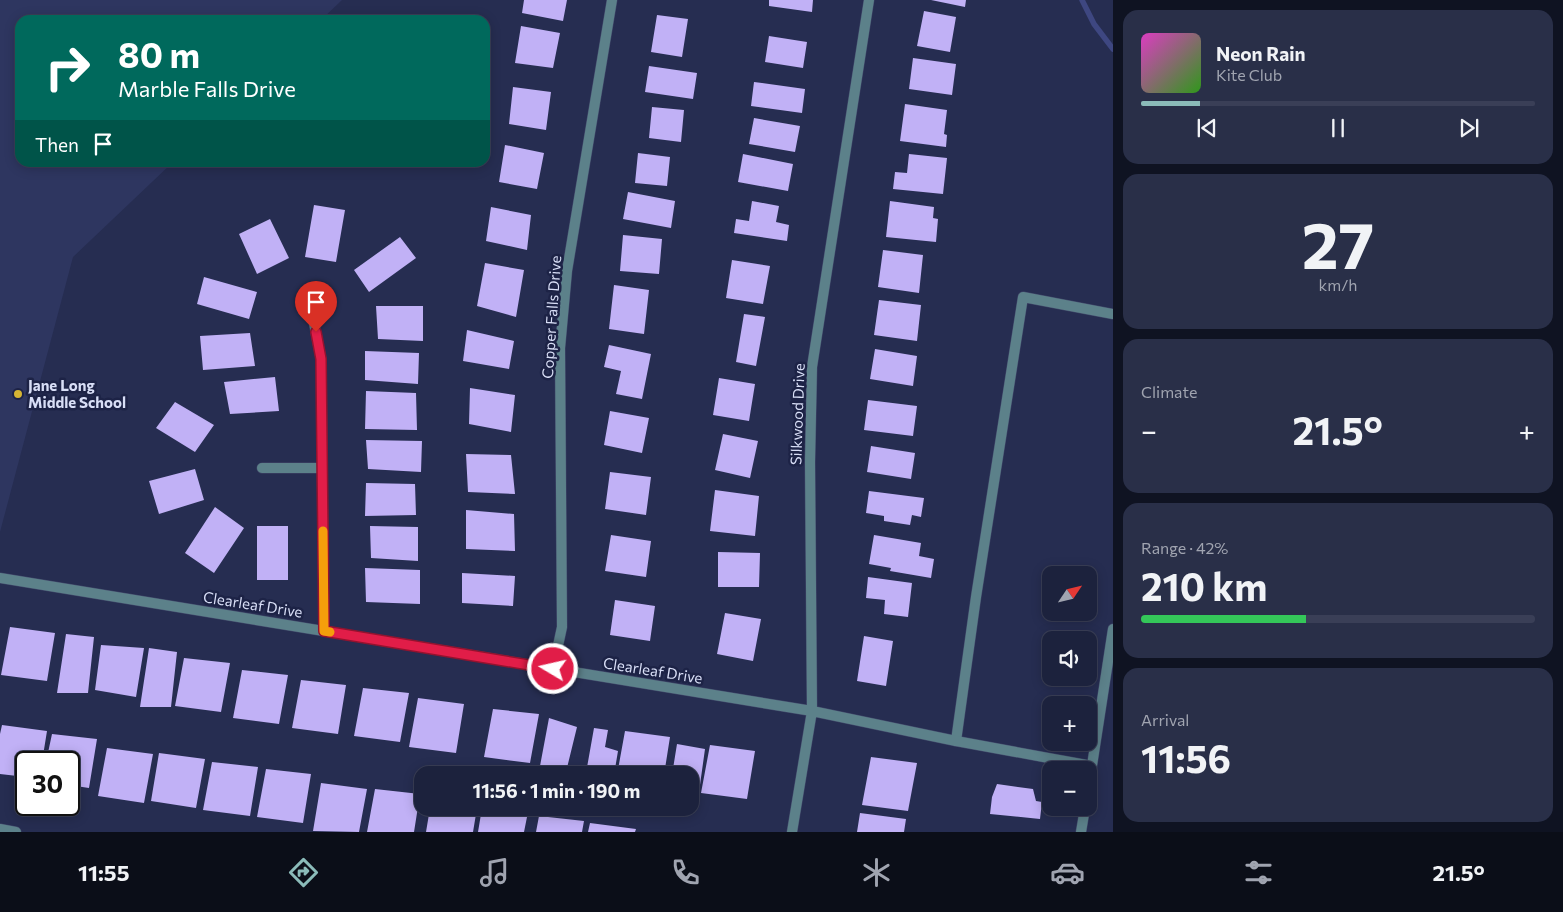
<!DOCTYPE html>
<meta charset="utf-8">
<style>
body{margin:0;font-family:Commissioner,sans-serif;background:#292f48;color:#f1f3f6;height:100vh;display:flex;flex-direction:column;font-size:19px;white-space:nowrap}
*{box-sizing:border-box;margin:0}
p{font-size:16px;color:#a0a4b0}
.icon{flex:none;width:28px;height:28px;fill:none;stroke:currentColor;stroke-width:2;stroke-linecap:round;stroke-linejoin:round}
.map{position:relative;flex:1;overflow:hidden}
.drawer{display:flex;flex-direction:column;gap:10px;padding:10px;background:#0f1322;width:450px}
.drawer>*{flex:none}
.guide{position:absolute;left:15px;top:15px;width:475px;height:152px;border-radius:15px;box-shadow:0 2px 12px #0003,0 0 0 1px #3a3f57;background:#00695c;color:#fff;overflow:hidden}
.needle{width:32px;rotate:55deg}
.buttons{position:absolute;left:1042px;top:566px;display:grid;gap:10px}
.buttons a{display:grid;place-items:center;width:55px;height:55px;border-radius:10px;background:#1c223d;box-shadow:0 2px 12px #0003,0 0 0 1px #3a3f57;font-size:25px}
.speed{position:absolute;left:15px;top:751px;display:flex;gap:10px;font-size:25px;font-weight:700;text-align:center}
.speed>*{display:grid;place-content:center;width:65px;height:65px;border-radius:50%;background:#1c223d;box-shadow:0 2px 12px #0003,0 0 0 1px #3a3f57;line-height:1}
.speed .limit{border:2px solid #111;border-radius:8px;background:#fff;color:#111}
.pin{position:absolute;display:grid;place-items:center;width:42px;height:42px;color:#fff;margin:-51px -21px;border-radius:50% 50% 50% 0;rotate:-45deg;box-shadow:0 0 5px #0007}
.pin .icon{rotate:45deg}
.me{position:absolute;width:55px;margin:-28px;rotate:279deg;stroke-linejoin:round;filter:drop-shadow(0 0 4px #0008)}
.turn{display:flex;align-items:center;gap:18px;height:105px;padding:0 20px;font-size:22px}
.turn .icon{width:65px;height:65px;stroke-width:2.5}
.turn b{display:block;font-size:35px;line-height:42px}
.then{display:flex;align-items:center;height:48px;padding:0 20px;background:#0003;gap:10px;font-size:19px}
.big{font-size:38px;font-weight:700;line-height:1.1}
.drawer .card{flex:1;display:flex;flex-direction:column;justify-content:center;gap:8px;min-width:0;padding:0 18px;border-radius:15px;background:#292f48}
.drawer .dial{align-items:center;gap:0}
.dial b{font-size:65px;line-height:1}
.song{display:flex;align-items:center;gap:15px}
.cover{width:60px;height:60px;border-radius:8px;background:linear-gradient(135deg,hsl(310 70% 55%),hsl(110 70% 35%))}
.played{height:5px;border-radius:2px;background:linear-gradient(90deg,#8bbbb9 15%,#3a3f57 15%)}
.keys{display:flex;justify-content:space-around;direction:ltr}
.heat{display:flex;justify-content:space-between;align-items:center;font-size:28px;direction:ltr}
.charge{height:8px;border-radius:4px;background:linear-gradient(90deg,#34c759 42%,#3a3f57 0)}
.trip{position:absolute;left:414px;top:766px;width:285px;height:50px;border-radius:15px;background:#1c223d;box-shadow:0 2px 12px #0003,0 0 0 1px #3a3f57;font-weight:700;line-height:50px;text-align:center}
.tab-bar{display:flex;height:80px;justify-content:space-around;align-items:center;background:#0b0e18;color:#a0a4b0}
.tab-bar .icon{width:35px;height:35px}
.tab-bar .on{color:#8bbbb9}
.tab-bar b{font-size:22px;color:#f1f3f6}
main{display:flex;flex:1;min-height:0}
.map>svg:first-child{display:block}
</style>
<main>
<div class="map">
<svg width="1113" height="832" viewBox="0 0 1113 832">
<rect width="100%" height="100%" fill="#262d51"/>
<path fill="#2e3660" d="M 0,0 L 342,0 L 321,20 L 20,20 L 20,162 L 172,163 L 73,257 L 0,532 Z"/>
<g fill="none" stroke-linecap="round" stroke-linejoin="round">
<path stroke="#3e4781" stroke-width="5.5" d="M 1082,0 L 1094,24 L 1113,49"/>
</g>
<path fill="#c1b1f6" d="M 524,0 L 567,0 L 563,21 L 522,13 Z
M 769,0 L 813,0 L 812,12 L 769,6 Z
M 931,0 L 966,0 L 965,7 Z
M 924,11 L 956,17 L 950,52 L 917,46 Z
M 657,15 L 688,19 L 682,57 L 651,52 Z
M 521,26 L 560,33 L 553,68 L 515,63 Z
M 769,36 L 807,42 L 803,68 L 765,62 Z
M 913,58 L 956,64 L 952,95 L 909,89 Z
M 649,66 L 697,73 L 693,99 L 645,92 Z
M 754,82 L 805,89 L 802,113 L 751,106 Z
M 513,87 L 551,92 L 546,130 L 509,124 Z
M 905,104 L 947,110 L 944,134 L 947,135 L 946,147 L 900,141 Z
M 652,107 L 684,110 L 681,142 L 649,138 Z
M 754,118 L 800,126 L 795,152 L 749,144 Z
M 505,145 L 544,153 L 537,189 L 499,182 Z
M 638,153 L 670,157 L 667,186 L 635,183 Z
M 743,154 L 793,164 L 788,191 L 738,182 Z
M 909,154 L 947,158 L 943,194 L 893,189 L 895,172 L 907,173 Z
M 628,192 L 675,201 L 671,228 L 623,219 Z
M 752,201 L 779,206 L 776,222 L 789,225 L 787,241 L 734,233 L 736,219 L 749,221 Z
M 890,201 L 934,207 L 933,218 L 938,219 L 936,242 L 886,237 Z
M 314,205 L 345,210 L 336,262 L 305,257 Z
M 491,207 L 531,215 L 527,250 L 486,241 Z
M 270,219 L 289,258 L 257,274 L 239,234 Z
M 623,235 L 662,239 L 659,274 L 620,271 Z
M 400,237 L 416,258 L 369,292 L 354,270 Z
M 883,250 L 923,255 L 919,293 L 878,287 Z
M 732,260 L 770,266 L 763,304 L 726,298 Z
M 485,263 L 524,270 L 516,317 L 477,306 Z
M 204,277 L 257,292 L 249,319 L 197,304 Z
M 614,285 L 649,290 L 644,334 L 609,329 Z
M 879,300 L 921,305 L 917,341 L 874,335 Z
M 376,306 L 423,306 L 423,341 L 378,339 Z
M 744,314 L 765,317 L 756,366 L 736,362 Z
M 467,330 L 514,341 L 509,369 L 463,361 Z
M 250,333 L 255,366 L 203,370 L 200,336 Z
M 609,345 L 651,354 L 642,399 L 616,394 L 621,371 L 604,367 Z
M 875,349 L 917,356 L 913,386 L 870,379 Z
M 365,351 L 419,353 L 418,384 L 365,380 Z
M 275,377 L 279,411 L 230,414 L 224,382 Z
M 719,378 L 755,384 L 749,421 L 713,415 Z
M 470,388 L 515,395 L 511,432 L 469,424 Z
M 366,391 L 416,393 L 417,430 L 365,429 Z
M 868,400 L 917,406 L 913,436 L 864,430 Z
M 175,402 L 214,425 L 195,452 L 156,428 Z
M 610,411 L 649,418 L 642,453 L 604,445 Z
M 723,434 L 758,441 L 750,478 L 715,470 Z
M 366,440 L 422,441 L 421,472 L 368,469 Z
M 871,446 L 915,453 L 911,479 L 867,472 Z
M 466,454 L 511,455 L 515,494 L 468,492 Z
M 195,469 L 204,500 L 159,514 L 149,481 Z
M 610,472 L 651,477 L 646,515 L 605,509 Z
M 366,483 L 415,484 L 416,515 L 365,516 Z
M 715,490 L 759,496 L 755,536 L 710,531 Z
M 869,491 L 924,498 L 921,517 L 912,515 L 910,525 L 884,521 L 884,516 L 866,513 Z
M 215,507 L 244,528 L 214,573 L 185,553 Z
M 466,510 L 514,514 L 515,551 L 466,549 Z
M 257,526 L 288,526 L 288,580 L 257,580 Z
M 370,526 L 418,527 L 418,561 L 371,558 Z
M 611,535 L 651,541 L 646,577 L 605,571 Z
M 874,535 L 921,543 L 919,556 L 934,559 L 931,578 L 890,571 L 891,568 L 869,564 Z
M 718,552 L 760,553 L 759,587 L 718,587 Z
M 365,568 L 420,570 L 420,604 L 366,602 Z
M 462,573 L 515,576 L 513,606 L 462,603 Z
M 868,577 L 912,583 L 908,617 L 884,614 L 885,600 L 866,598 Z
M 615,600 L 655,606 L 650,641 L 610,635 Z
M 725,613 L 761,619 L 753,661 L 717,654 Z
M 10,627 L 55,633 L 47,681 L 1,675 Z
M 66,634 L 94,637 L 88,693 L 57,693 Z
M 864,636 L 893,641 L 886,686 L 857,681 Z
M 101,645 L 144,648 L 136,697 L 95,690 Z
M 149,648 L 177,652 L 171,707 L 140,707 Z
M 184,658 L 230,663 L 221,712 L 175,706 Z
M 242,670 L 288,675 L 279,724 L 233,718 Z
M 301,680 L 346,685 L 338,734 L 292,728 Z
M 363,688 L 409,693 L 400,742 L 354,736 Z
M 418,698 L 464,704 L 456,753 L 409,747 Z
M 493,709 L 539,714 L 530,763 L 484,757 Z
M 549,718 L 577,727 L 566,772 L 540,766 Z
M 2,725 L 47,731 L 42,762 L 26,762 L 26,777 L 0,774 L 0,734 Z
M 594,728 L 608,730 L 605,747 L 618,751 L 614,775 L 594,775 L 586,773 Z
M 625,731 L 670,737 L 664,775 L 617,775 Z
M 52,734 L 97,739 L 89,788 L 69,785 L 69,762 L 46,762 Z
M 677,744 L 705,749 L 699,792 L 690,791 L 690,775 L 672,775 Z
M 710,745 L 755,751 L 747,799 L 701,793 Z
M 107,748 L 153,754 L 144,803 L 98,796 Z
M 159,753 L 205,759 L 196,808 L 151,801 Z
M 871,757 L 917,763 L 908,811 L 862,805 Z
M 212,762 L 258,767 L 250,816 L 203,810 Z
M 266,769 L 311,774 L 303,823 L 257,817 Z
M 321,783 L 367,789 L 359,832 L 313,831 Z
M 997,784 L 1033,789 L 1036,801 L 1042,802 L 1040,819 L 990,814 L 992,797 Z
M 375,789 L 420,794 L 414,832 L 367,832 Z
M 430,808 L 477,808 L 473,832 L 426,832 Z
M 482,808 L 528,812 L 524,832 L 478,832 Z
M 860,813 L 906,819 L 904,832 L 857,832 Z
M 539,816 L 584,821 L 582,832 L 536,832 Z
M 590,823 L 636,829 L 635,832 L 588,832 Z"/>
<g fill="none" stroke-linecap="round" stroke-linejoin="round">
<defs>
<path id="service" d="M 956,741 L 976,597 L 1023,297 L 1113,314"/>
<path id="minor" d="M 313,318 L 321,359 L 324,631
M 262,468 L 322,468
M 0,578 L 812,711 L 956,741 L 1092,766
M 553,669 L 562,627 L 560,348 L 567,271 L 612,0
M 1089,785 L 1113,629
M 0,829 L 16,832
M 792,832 L 812,711 L 810,462 L 812,367 L 869,0
M 1081,832 L 1085,808"/>
</defs>
<use href="#service" stroke="#42496b" stroke-width="11"/>
<use href="#minor" stroke="#42496b" stroke-width="11"/>
<use href="#service" stroke="#5c818a" stroke-width="10"/>
<use href="#minor" stroke="#5c818a" stroke-width="10"/>
</g>
<g fill="none" stroke-linecap="round" stroke-linejoin="round">
<defs>
<path id="route" d="M 316,332 L 321,359 L 324,631 L 553,669"/>
</defs>
<use href="#route" stroke="#92132f" stroke-width="12"/>
<use href="#route" stroke="#e11d48" stroke-width="9"/>
<path stroke="#f59e0b" stroke-width="9" d="M 323,531 L 324,631 L 330,632"/>
</g>
<circle fill="#d5b534" stroke="#1d2346" stroke-width="2" cx="18" cy="394" r="5"/>
<g text-anchor="middle" dominant-baseline="central" stroke-width="5" stroke-linejoin="round" paint-order="stroke">
<g font-size="15" fill="#d8def6" stroke="#1d2346">
<text transform="translate(551 317) rotate(-86)">Copper Falls Drive</text>
<text transform="translate(797 414) rotate(-88)">Silkwood Drive</text>
<text transform="translate(253 604) rotate(9)">Clearleaf Drive</text>
<text transform="translate(653 670) rotate(9)">Clearleaf Drive</text>
</g>
<g font-size="15" font-weight="bold" fill="#d8def6" stroke="#1d2346" text-anchor="start">
<text x="28" y="385">Jane Long<tspan x="28" dy="17">Middle School</tspan></text>
</g>
</g>
</svg>
<div class="buttons">
<a><svg class="needle" viewBox="-14 -14 28 28"><path d="M0-13l5 13h-10z" fill="#e53935"/><path d="M0 13l5-13h-10z" fill="#a0a4b0"/></svg></a>
<a><svg class="icon" aria-label="sound" viewBox="0 0 24 24"><path d="M4 9h4l5-4v14l-5-4H4zM17 9q2 3 0 6"/></svg></a>
<a>+</a>
<a>−</a>
</div>
<div class="speed"><div class="limit">30</div></div>
<div class="pin" style="left:316px;top:332px;background:#d93025"><svg class="icon" aria-label="arrive" viewBox="0 0 24 24"><path d="M6 21V4h12l-3 4 3 4H6"/></svg></div>
<svg class="me" style="left:553px;top:669px" viewBox="-20 -20 40 40"><circle r="17" fill="#e11d48" stroke="#fff" stroke-width="3"/><path d="M0-11L8 9 0 5-8 9z" fill="#fff"/></svg>
<div class="trip">11:56 · 1 min · 190 m</div>
<div class="guide">
<div class="turn"><svg class="icon" aria-label="right" viewBox="0 0 24 24"><path d="M7 20v-9h11M14 6l5 5-5 5"/></svg><div><b>80 m</b>Marble Falls Drive</div></div>
<div class="then">Then<svg class="icon" aria-label="arrive" viewBox="0 0 24 24"><path d="M6 21V4h12l-3 4 3 4H6"/></svg></div>
</div>
</div>
<section class="drawer">
<div class="card">
<div class="song"><i class="cover"></i><div><b>Neon Rain</b><p>Kite Club</p></div></div>
<div class="played"></div>
<div class="keys"><svg class="icon" aria-label="previous" viewBox="0 0 24 24"><path d="M18 5L8 12l10 7zM5 5v14"/></svg><svg class="icon" aria-label="pause" viewBox="0 0 24 24"><path d="M8 5v14M16 5v14"/></svg><svg class="icon" aria-label="next" viewBox="0 0 24 24"><path d="M6 5l10 7-10 7zM19 5v14"/></svg></div>
</div>
<div class="card dial"><b>27</b><p>km/h</p></div>
<div class="card"><p>Climate</p>
<div class="heat"><a>−</a><b class="big">21.5°</b><a>+</a></div>
</div>
<div class="card"><p>Range · 42%</p><b class="big">210 km</b><div class="charge"></div></div>
<div class="card"><p>Arrival</p><b class="big">11:56</b></div>
</section>
</main>
<nav class="tab-bar">
<b>11:55</b>
<svg class="icon on" aria-label="directions" viewBox="0 0 24 24"><path d="M12 3l9 9-9 9-9-9zM9 14v-3h6M13 9l2 2-2 2"/></svg>
<svg class="icon" aria-label="music" viewBox="0 0 24 24"><path d="M9 18V5l10-2v13"/><circle cx="6" cy="18" r="3"/><circle cx="16" cy="16" r="3"/></svg>
<svg class="icon" aria-label="phone" viewBox="0 0 24 24"><path d="M5 4h4l2 5-3 2q2 4 5 5l2-3 5 2v4C11 20 4 13 5 4z"/></svg>
<svg class="icon" aria-label="climate" viewBox="0 0 24 24"><path d="M12 3v18M4 7l16 10M4 17L20 7"/></svg>
<svg class="icon" aria-label="car" viewBox="0 0 24 24"><path d="M5 17H2v-5l4-1 3-4h7l3 4 3 1v5h-3M9 17h6M6 11h13"/><circle cx="7" cy="17" r="2"/><circle cx="17" cy="17" r="2"/></svg>
<svg class="icon" aria-label="filters" viewBox="0 0 24 24"><path d="M4 7h16M4 17h16"/><circle cx="9" cy="7" r="2"/><circle cx="15" cy="17" r="2"/></svg>
<b>21.5°</b>
</nav>
